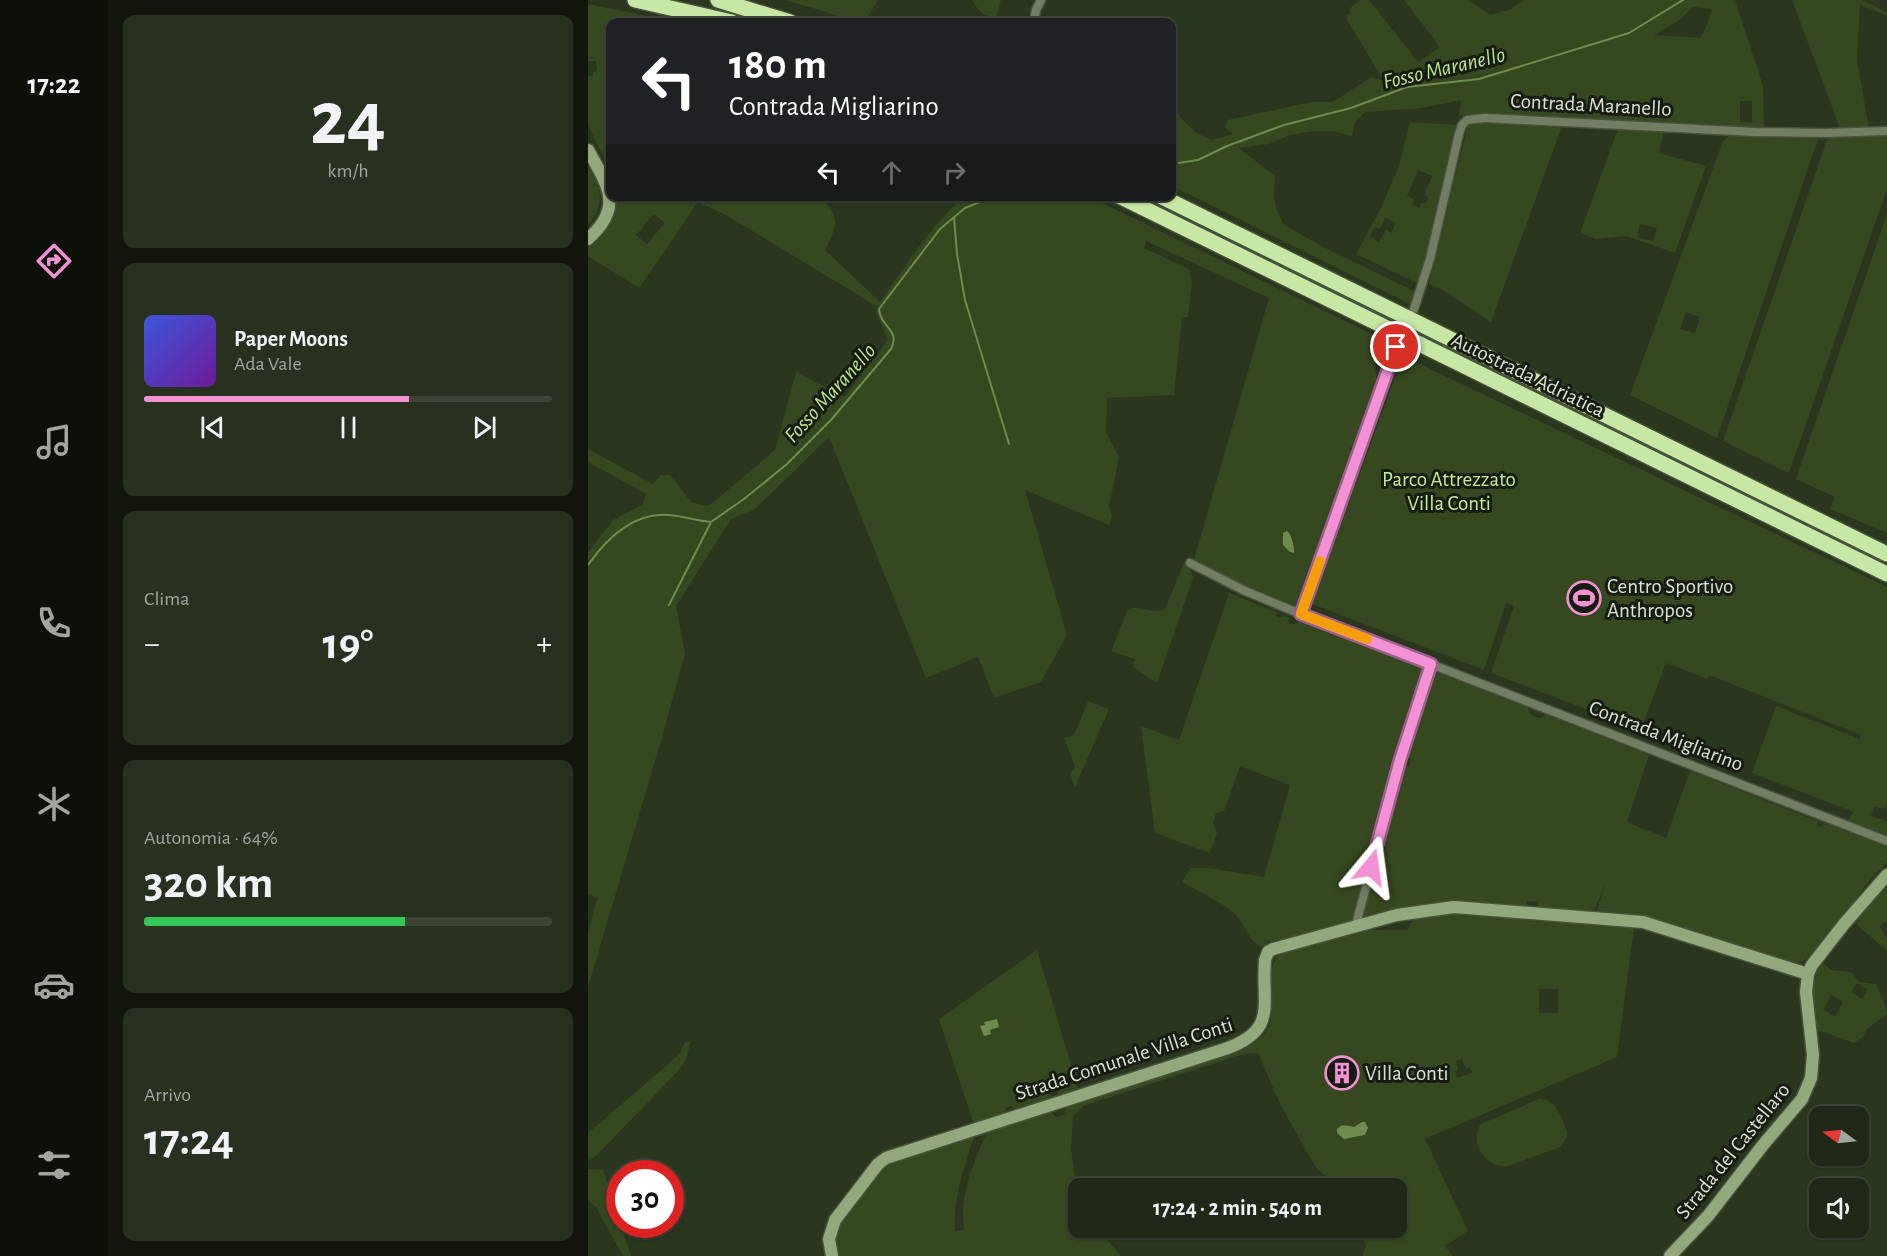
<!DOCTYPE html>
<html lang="it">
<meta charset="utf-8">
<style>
body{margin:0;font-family:"Alegreya Sans",sans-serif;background:#283020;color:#f1f3f6;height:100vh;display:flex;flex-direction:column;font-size:22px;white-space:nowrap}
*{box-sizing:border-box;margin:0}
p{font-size:20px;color:#a2a6a1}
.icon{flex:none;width:33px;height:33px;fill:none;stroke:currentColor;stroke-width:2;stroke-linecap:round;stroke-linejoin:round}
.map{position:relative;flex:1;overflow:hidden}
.side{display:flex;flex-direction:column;gap:15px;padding:15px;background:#12160d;width:480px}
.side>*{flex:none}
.hud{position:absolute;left:18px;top:18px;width:570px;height:183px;border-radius:12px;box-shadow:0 2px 4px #0004,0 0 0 2px #3d4436;background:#202124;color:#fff;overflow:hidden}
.needle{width:39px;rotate:285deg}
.tools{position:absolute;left:1221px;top:1106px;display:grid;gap:12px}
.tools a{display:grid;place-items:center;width:60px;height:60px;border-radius:12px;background:#202817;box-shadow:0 2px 4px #0004,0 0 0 2px #3d4436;font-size:30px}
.speed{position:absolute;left:18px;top:1160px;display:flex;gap:12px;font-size:30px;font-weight:700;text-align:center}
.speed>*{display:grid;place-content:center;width:78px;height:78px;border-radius:50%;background:#202817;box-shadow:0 2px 4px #0004,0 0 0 2px #3d4436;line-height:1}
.speed .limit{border:9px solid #d22;background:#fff;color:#111}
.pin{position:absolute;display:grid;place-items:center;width:51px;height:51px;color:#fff;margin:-26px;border:3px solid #fff;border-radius:50%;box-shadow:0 2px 6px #0007}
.me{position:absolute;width:66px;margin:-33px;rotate:16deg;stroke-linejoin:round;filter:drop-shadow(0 0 4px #0008)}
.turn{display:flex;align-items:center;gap:21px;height:126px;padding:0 24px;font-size:27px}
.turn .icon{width:78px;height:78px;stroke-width:2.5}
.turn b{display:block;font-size:42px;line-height:51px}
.lanes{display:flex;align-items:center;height:57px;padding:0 24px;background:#0003;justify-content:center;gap:30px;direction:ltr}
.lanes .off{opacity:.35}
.big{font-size:45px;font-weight:700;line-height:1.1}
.side .tile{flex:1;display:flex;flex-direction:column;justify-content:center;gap:9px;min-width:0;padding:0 21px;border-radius:12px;background:#283020}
.side .dial{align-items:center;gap:0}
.dial b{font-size:78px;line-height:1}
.song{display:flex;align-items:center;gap:18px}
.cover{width:72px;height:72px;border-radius:9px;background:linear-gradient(135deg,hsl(230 70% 55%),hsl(280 70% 35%))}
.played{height:6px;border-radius:3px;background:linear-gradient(90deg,#f391d5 65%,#3d4436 65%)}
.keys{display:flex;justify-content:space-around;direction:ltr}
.heat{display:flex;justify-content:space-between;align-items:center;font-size:33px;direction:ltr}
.charge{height:9px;border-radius:4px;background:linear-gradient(90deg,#34c759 64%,#3d4436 0)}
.trip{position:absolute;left:480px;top:1178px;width:339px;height:60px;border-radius:12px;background:#202817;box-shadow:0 2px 4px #0004,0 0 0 2px #3d4436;font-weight:700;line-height:60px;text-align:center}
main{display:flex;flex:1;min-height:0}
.tabs{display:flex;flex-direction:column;width:108px;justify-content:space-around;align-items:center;background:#0d1009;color:#a2a6a1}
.tabs .icon{width:42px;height:42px}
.tabs .selected{color:#f391d5}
.tabs b{font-size:27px;color:#f1f3f6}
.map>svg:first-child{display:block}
</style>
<main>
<nav class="tabs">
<b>17:22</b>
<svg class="icon selected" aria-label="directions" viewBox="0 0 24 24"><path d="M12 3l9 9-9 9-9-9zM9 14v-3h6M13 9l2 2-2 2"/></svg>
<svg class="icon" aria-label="music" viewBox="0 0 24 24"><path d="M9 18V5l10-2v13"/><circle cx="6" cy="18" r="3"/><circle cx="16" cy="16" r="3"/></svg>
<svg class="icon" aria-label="phone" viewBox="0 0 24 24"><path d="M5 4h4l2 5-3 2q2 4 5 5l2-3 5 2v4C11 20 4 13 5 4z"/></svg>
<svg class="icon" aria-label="climate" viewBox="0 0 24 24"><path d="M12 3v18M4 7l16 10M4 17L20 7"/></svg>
<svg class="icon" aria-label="car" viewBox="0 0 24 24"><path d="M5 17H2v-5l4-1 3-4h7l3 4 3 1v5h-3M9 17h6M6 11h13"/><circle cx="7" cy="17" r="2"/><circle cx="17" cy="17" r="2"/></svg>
<svg class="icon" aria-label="filters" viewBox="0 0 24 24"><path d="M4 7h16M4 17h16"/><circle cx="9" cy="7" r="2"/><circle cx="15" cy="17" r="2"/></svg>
</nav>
<section class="side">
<div class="tile dial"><b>24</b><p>km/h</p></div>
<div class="tile">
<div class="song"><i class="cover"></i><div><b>Paper Moons</b><p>Ada Vale</p></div></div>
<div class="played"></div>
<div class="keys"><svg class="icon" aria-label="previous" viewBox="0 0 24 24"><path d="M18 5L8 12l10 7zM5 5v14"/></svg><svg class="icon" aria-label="pause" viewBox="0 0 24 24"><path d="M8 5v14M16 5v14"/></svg><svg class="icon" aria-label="next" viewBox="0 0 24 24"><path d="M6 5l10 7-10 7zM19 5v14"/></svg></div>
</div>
<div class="tile"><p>Clima</p>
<div class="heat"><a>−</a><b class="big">19°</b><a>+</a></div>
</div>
<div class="tile"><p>Autonomia · 64%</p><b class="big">320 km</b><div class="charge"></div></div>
<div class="tile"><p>Arrivo</p><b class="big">17:24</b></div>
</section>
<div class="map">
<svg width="1299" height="1256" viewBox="0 0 1299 1256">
<rect width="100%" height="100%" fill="#2b361f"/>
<path fill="#364820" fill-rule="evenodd" d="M 195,0 L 290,0 L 277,22 L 264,22 L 236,11 Z
M 384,0 L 413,0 L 408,16 C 395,18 390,10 384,0 Z
M 772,0 L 781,0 L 830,62 L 852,47 L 816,0 L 880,0 L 902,15 L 923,9 L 936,0 L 1147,0 L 1175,86 L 1176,128 L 871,115 L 873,100 L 833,108 L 777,112 L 767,122 L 764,136 L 746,131 L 726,131 L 702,135 L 681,144 L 651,148 L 687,176 L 686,195 L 688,208 L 696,225 L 739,249 L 826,291 L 822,304 L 584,186 L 584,109 L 607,132 L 623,140 L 645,134 L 637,128 L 640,120 L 724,102 L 745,102 L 783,77 L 796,81 L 758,18 L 762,13 L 761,9 ZM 1104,7 L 1124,9 L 1119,25 L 1112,38 L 1066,35 L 1092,20 ZM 1152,101 L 1164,101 L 1164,123 L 1152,122 Z
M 1204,0 L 1274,0 L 1299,12 L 1299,16 L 1272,4 L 1269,60 L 1281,128 L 1252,128 Z
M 0,4 L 90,22 L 22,22 L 22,170 L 0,125 L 0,76 L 5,76 L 5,72 L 9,71 L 8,61 L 0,61 Z
M 822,122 L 869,125 L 854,197 L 831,284 L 768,254 L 793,208 L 811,166 ZM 830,170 L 844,176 L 836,195 L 841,197 L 838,204 L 834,202 L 832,208 L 824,205 L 826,199 L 819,196 ZM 797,218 L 808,223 L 803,233 L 798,230 L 791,242 L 782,237 L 787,227 L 792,229 Z
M 893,122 L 974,126 L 903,322 L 855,290 L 841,284 L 880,125 Z
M 1030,129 L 1076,131 L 1071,153 L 1118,166 L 1087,253 L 1039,236 L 1008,239 L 992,233 ZM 1052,224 L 1069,228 L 1065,241 L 1049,237 Z
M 1143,134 L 1230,139 L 1129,438 L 1042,395 L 1135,141 ZM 1098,312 L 1112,317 L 1107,333 L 1092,329 Z
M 1299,136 L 1299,189 L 1201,473 L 1135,441 L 1240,137 Z
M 0,160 C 12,181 19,207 0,225 Z
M 47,196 L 233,197 C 252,218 250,225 237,250 L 292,302 C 318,266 342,226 376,197 L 502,197 L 804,344 L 798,359 L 787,364 L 789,385 L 767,446 L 761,448 L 764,455 L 709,606 L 644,580 L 606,560 L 681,298 L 558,241 L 556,248 L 601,269 L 604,282 L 600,317 L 594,317 L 586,395 L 519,398 L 518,432 L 531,457 L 521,507 L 524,516 L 521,525 L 437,490 L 479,635 L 453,682 L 406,698 L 390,657 L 338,678 L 241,437 L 166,510 L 143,519 L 88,606 L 97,654 L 72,744 L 0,987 L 0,932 L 10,897 L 0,895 L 0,552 L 25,520 L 54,505 L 58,494 L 0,462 L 0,449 L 65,484 L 73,475 L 82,475 L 104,503 L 121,506 L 187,450 L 208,372 L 256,397 L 300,340 L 288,312 L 290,307 L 138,215 L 110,202 L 51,288 L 0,256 L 0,248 C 18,233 23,227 28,203 ZM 66,214 L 77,223 L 59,244 L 48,235 Z
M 1299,214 L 1299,533 L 1242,509 L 1247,497 L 1208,479 Z
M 815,356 L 1299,587 L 1299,802 L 1297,809 L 1286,806 L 1283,816 L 1299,821 L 1299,835 L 1260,820 L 1266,812 L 1164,773 L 1188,706 L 1272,739 L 1273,735 L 1121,675 L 1119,679 L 1078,663 L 1053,730 L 903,673 L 926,606 L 918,603 L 896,670 L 724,604 Z
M 596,563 L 603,572 L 605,578 L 569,683 L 545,667 L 547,659 L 523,651 L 540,609 C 553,604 565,615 577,609 Z
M 641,593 L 690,613 L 687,614 L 690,618 L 696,616 L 701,618 L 701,624 L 709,624 L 711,621 L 837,667 L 813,740 L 763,925 L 706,939 L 704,936 L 699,938 L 699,940 L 683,945 L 683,941 L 679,941 L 678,947 C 661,947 658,924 647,914 C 637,904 608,890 594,882 L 602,868 L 621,868 L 676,877 L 702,785 L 652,766 L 636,811 L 628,813 L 625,823 L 629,833 L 622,853 L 567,833 L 553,726 L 591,740 Z
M 845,671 L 940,708 L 943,715 L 952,718 L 958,715 L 1061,755 L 1039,822 L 1078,838 L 1102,771 L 1229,821 L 1229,825 L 1233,827 L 1236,823 L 1299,847 L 1299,862 L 1283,879 L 1225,955 L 1211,963 L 1176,954 L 1174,950 L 1170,952 L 1050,916 L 1008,912 L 1019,879 L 1006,912 L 951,909 L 950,902 L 939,901 L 936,909 L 863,903 L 812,908 L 772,921 L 791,851 L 797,850 L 798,846 L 794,843 L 816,765 L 821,766 L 823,758 L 818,757 Z
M 500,701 L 521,709 L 487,787 L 482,774 L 487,766 L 476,738 L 486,735 Z
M 1299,886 L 1299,921 L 1291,927 L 1299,938 L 1299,951 L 1265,921 Z
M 874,912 L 1046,927 L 1029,1057 L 837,1139 L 880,1231 L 857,1246 L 865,1256 L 774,1256 L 778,1246 L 771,1227 L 808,1227 L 808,1188 L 750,1188 L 727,1166 L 692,1104 L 670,1053 L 655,1054 L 495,1106 L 485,1116 L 483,1148 L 490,1205 L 490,1227 L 509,1227 L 533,1256 L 250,1256 C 245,1231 252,1225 266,1205 C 275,1193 284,1179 295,1169 C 314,1152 362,1142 387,1134 C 376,1166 365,1197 367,1231 L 376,1230 C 376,1223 375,1217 375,1210 C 377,1183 388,1156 399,1132 L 463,1112 L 468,1117 L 476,1115 L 479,1106 L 657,1049 C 665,1044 674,1038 679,1030 C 692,1006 673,975 691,953 L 779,930 L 819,930 L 828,916 ZM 951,989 L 970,989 L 970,1013 L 951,1013 ZM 874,1059 L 878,1069 L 882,1067 L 884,1073 L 869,1078 L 867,1071 L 870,1070 L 868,1061 ZM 759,1063 L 763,1078 L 749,1082 L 745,1068 ZM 774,1122 L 777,1135 L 762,1138 L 762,1127 L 769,1127 Z
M 449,950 L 491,1092 L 472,1098 L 469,1091 L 462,1093 L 464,1101 L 431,1111 L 423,1106 L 417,1108 L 418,1112 L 416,1115 L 389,1124 L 385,1121 L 351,1019 Z
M 1234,963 L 1244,970 L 1263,972 L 1271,982 L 1288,984 C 1291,994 1299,1005 1299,1014 L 1279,1029 L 1275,1037 L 1266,1043 L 1233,1031 L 1228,1033 L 1223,988 L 1224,975 ZM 1269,983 L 1280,990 L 1274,999 L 1263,992 ZM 1243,995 L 1255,1002 L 1247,1016 L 1235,1010 Z
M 103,1041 L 98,1059 L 90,1071 L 9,1155 L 0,1161 L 0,1133 L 78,1066 L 92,1053 L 97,1042 Z
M 951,1099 C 969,1099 973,1117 979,1131 L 979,1137 L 972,1147 L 920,1166 C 898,1169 880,1142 893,1124 Z
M 0,1169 L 15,1170 L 43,1256 L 35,1256 L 8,1207 L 0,1200 Z"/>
<path fill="#6f8b4e" d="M 699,531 C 703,533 707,548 706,553 L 702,552 L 695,545 L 695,533 Z
M 409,1019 L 411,1027 L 402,1030 L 403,1034 L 396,1036 L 392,1026 L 397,1025 L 396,1022 Z
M 774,1122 L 777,1122 L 780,1128 L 777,1135 L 756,1139 L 749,1133 L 749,1129 C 755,1123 758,1126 766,1127 Z"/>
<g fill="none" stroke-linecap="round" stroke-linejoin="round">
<path stroke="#6f8b4e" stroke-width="2" d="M 584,164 L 610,160 L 639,146 L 696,125 L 763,108 L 819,87 L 891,79 L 1041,33 L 1095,0
M 366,217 L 369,254 L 377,300 L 421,444
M 0,565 C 19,538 46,512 81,515 C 95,516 109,521 123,522
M 81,605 L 123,522 L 156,499 L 199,464 L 243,420 L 303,349 C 313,330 292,327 291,309 L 352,229 L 377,208 L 407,196"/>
<defs>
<path id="street" d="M 446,22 L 448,10 L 453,0
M 22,198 L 33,196
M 826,309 L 842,259 L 871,134 L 874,125 L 879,120 L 897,118 L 1167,132 L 1237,133 L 1299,131
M 602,563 L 655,590 L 703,610 L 1299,841
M 713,614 L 808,347
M 767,928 L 812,760 L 843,664"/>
<path id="secondary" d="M 0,150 C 20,186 36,207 0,239
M 244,1256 L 241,1239 L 247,1220 L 290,1164 L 298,1158 L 637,1049 C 691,1030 673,1005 677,960 L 680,952 L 685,949 L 809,915 L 866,907 L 1055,922 L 1220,974
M 1082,1256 L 1120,1216 L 1175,1145 L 1214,1099 L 1223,1078 L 1225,1055 L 1218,992 L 1220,974 L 1224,965 L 1256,924 L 1299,875"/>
<path id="highway" d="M 47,0 L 144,22
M 130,0 L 202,22
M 531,196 L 1299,574
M 572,196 L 1299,554"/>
</defs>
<use href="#street" stroke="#47523c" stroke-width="11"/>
<use href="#secondary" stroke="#47523c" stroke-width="15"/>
<use href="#highway" stroke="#47523c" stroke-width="18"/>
<use href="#street" stroke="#717e64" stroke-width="8"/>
<use href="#secondary" stroke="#94a87e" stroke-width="12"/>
<use href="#highway" stroke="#c7e7a5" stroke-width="15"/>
</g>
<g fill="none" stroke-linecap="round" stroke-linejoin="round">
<defs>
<path id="route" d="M 783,867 L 812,760 L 843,664 L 713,614 L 808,347"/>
</defs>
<use href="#route" stroke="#9e5e8a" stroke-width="15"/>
<use href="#route" stroke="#f391d5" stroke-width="10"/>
<path stroke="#f59e0b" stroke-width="10" d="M 732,561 L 713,614 L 779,639"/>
</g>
<defs>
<symbol id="stadium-ring" viewBox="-11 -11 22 22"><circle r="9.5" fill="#171c12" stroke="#f391d5" stroke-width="1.5"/><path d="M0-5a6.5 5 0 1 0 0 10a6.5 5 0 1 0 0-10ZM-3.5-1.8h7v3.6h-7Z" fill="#f391d5"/></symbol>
<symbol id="building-ring" viewBox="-11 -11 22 22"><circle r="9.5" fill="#171c12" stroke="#f391d5" stroke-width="1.5"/><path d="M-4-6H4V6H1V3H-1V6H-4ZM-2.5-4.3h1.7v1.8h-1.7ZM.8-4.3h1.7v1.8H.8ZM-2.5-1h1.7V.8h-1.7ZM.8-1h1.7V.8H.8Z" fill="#f391d5"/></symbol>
</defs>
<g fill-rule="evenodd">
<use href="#stadium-ring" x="977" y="579" width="38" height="38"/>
<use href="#building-ring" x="735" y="1054" width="38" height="38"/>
</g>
<g text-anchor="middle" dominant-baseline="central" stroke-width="6" stroke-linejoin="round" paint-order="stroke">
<g font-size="21" fill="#dae2d3" stroke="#171c12">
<text transform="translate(1003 105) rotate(3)">Contrada Maranello</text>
<text transform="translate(940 375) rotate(26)">Autostrada Adriatica</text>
<text transform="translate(1078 736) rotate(21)">Contrada Migliarino</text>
<text transform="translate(536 1059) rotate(-18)">Strada Comunale Villa Conti</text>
<text transform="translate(1145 1151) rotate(-51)">Strada del Castellaro</text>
</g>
<g font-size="21" fill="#c3ed94" stroke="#171c12">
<text x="861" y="479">Parco Attrezzato<tspan x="861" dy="24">Villa Conti</tspan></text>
</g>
<g font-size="21" fill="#dae2d3" stroke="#171c12" text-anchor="start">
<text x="1019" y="586">Centro Sportivo<tspan x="1019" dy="24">Anthropos</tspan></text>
<text x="777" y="1073">Villa Conti</text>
</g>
<g font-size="22" font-style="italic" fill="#bce68d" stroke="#171c12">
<text transform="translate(856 68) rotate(-13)">Fosso Maranello</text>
<text transform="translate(242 393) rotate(-48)">Fosso Maranello</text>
</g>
</g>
</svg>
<div class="tools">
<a><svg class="needle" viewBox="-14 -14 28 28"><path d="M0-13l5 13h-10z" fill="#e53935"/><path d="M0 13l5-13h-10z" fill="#a2a6a1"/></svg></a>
<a><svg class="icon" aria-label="sound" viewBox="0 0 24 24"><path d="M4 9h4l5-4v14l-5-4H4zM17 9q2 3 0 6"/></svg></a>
</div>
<div class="speed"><div class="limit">30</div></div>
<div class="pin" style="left:808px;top:347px;background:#d93025"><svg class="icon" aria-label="arrive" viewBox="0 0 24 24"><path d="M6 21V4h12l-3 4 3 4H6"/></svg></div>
<svg class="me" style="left:783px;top:867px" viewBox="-20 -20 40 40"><path d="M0-17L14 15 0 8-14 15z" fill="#f391d5" stroke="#fff" stroke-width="4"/></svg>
<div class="trip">17:24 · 2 min · 540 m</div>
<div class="hud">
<div class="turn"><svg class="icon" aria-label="left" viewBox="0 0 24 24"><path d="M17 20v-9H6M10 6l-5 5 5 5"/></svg><div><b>180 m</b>Contrada Migliarino</div></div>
<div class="lanes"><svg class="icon" aria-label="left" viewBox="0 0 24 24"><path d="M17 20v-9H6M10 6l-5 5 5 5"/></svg><svg class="icon off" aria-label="ahead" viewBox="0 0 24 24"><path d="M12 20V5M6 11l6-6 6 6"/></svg><svg class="icon off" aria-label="right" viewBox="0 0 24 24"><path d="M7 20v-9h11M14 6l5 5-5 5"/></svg></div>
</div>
</div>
</main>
